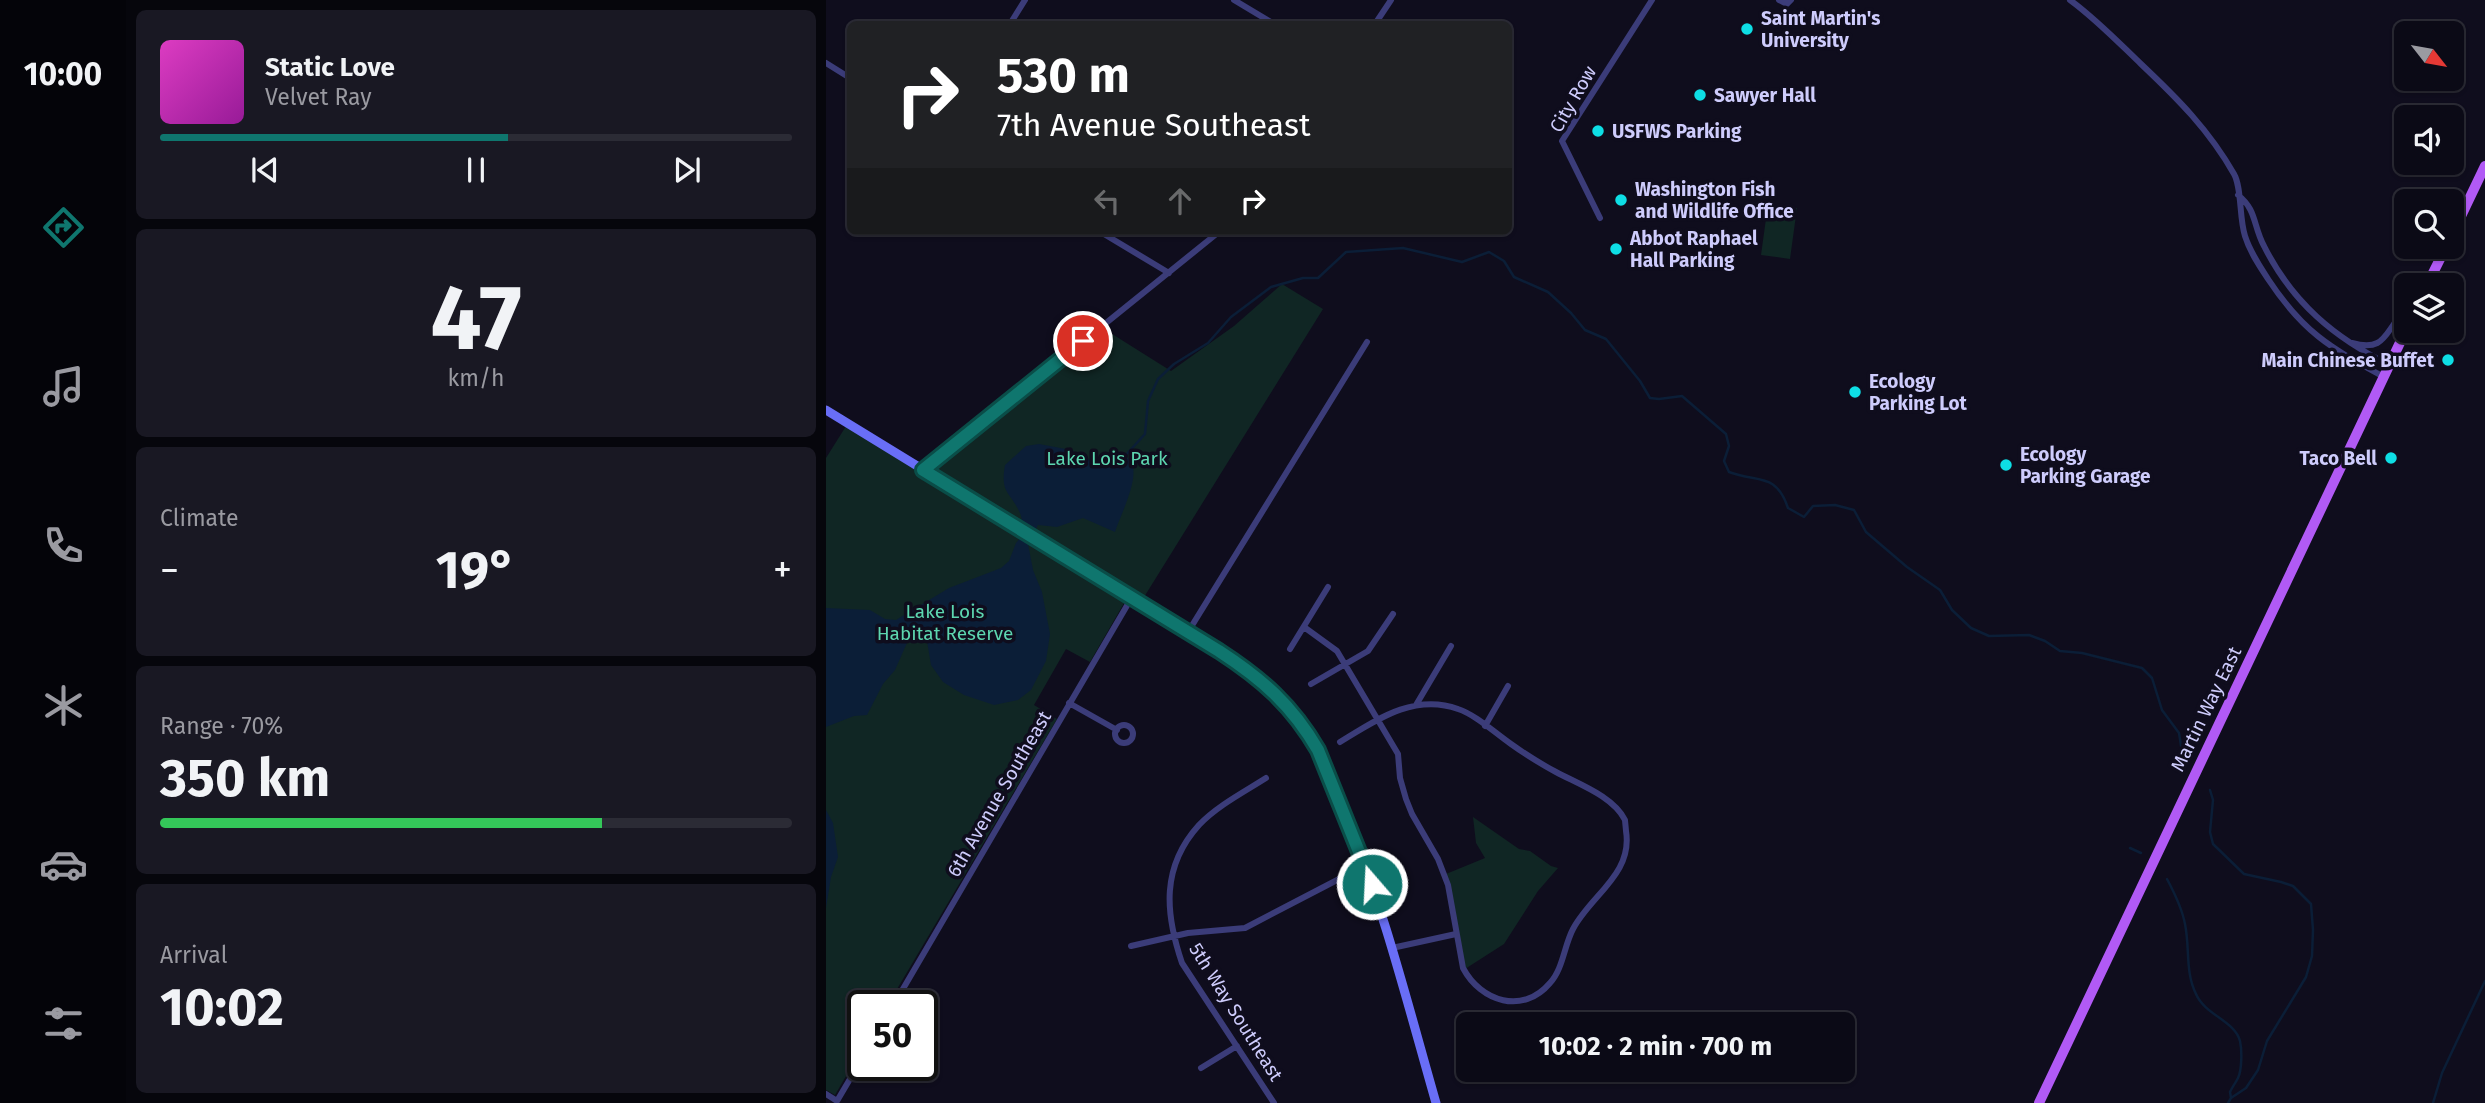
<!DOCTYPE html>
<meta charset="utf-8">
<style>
body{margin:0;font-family:"Fira Sans",sans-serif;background:#191823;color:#f1f3f6;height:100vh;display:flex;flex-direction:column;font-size:26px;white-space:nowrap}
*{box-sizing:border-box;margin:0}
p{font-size:23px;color:#9a9aa1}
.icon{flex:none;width:38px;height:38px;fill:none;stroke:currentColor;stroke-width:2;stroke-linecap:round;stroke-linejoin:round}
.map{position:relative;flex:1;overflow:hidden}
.sheet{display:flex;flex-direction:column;gap:10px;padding:10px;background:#06060c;width:700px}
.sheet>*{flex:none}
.guide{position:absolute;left:21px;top:21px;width:665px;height:214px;border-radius:10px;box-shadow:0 2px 5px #0004,0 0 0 2px #2b2b35;background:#202124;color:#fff;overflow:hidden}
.needle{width:46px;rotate:121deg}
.tools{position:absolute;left:1568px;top:21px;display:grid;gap:14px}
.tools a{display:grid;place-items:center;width:70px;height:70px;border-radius:10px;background:#0b0a16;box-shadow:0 2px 5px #0004,0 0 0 2px #2b2b35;font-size:35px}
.speed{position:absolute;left:21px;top:990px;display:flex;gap:14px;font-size:35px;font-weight:700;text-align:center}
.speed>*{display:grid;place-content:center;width:91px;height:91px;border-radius:50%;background:#0b0a16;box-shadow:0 2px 5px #0004,0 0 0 2px #2b2b35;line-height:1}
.speed .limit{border:4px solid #111;border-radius:10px;background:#fff;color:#111}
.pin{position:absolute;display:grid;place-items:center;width:60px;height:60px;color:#fff;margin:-30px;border:4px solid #fff;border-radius:50%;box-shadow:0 2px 7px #0007}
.me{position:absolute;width:77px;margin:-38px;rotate:341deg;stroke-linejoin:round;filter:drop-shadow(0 0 5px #0008)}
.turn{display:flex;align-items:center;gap:24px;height:147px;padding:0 35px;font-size:32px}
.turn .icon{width:91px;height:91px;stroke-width:2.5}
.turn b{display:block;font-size:49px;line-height:60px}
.lanes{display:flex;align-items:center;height:66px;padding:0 35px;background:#0003;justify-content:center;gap:35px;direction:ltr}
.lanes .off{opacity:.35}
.big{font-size:52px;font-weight:700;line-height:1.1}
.sheet .card{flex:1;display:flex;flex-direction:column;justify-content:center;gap:10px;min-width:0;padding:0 24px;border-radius:10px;background:#191823}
.sheet .dial{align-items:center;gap:0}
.dial b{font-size:91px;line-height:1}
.song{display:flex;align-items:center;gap:21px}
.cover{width:84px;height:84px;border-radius:10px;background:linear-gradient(135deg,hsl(310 70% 55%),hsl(300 70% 35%))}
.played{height:7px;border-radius:4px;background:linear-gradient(90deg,#0f766e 55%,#2b2b35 55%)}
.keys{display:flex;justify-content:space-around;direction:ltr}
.heat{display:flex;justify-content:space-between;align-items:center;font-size:38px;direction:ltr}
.charge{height:10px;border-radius:5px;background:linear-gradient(90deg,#34c759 70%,#2b2b35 0)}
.trip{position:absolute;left:630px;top:1012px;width:399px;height:70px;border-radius:10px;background:#0b0a16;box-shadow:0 2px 5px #0004,0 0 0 2px #2b2b35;font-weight:700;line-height:70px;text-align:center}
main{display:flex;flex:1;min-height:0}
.tabs{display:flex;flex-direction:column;width:126px;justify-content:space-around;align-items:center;background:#040409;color:#9a9aa1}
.tabs .icon{width:49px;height:49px}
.tabs .on{color:#0f766e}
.tabs b{font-size:32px;color:#f1f3f6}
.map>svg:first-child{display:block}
</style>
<main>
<nav class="tabs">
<b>10:00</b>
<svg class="icon on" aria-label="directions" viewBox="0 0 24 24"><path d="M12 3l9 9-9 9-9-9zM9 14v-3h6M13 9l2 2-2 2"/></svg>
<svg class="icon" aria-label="music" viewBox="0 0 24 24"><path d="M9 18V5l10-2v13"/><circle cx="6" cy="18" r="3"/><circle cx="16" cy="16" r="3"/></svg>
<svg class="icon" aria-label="phone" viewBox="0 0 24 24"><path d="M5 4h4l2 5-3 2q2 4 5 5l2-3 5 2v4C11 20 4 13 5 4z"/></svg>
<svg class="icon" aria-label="climate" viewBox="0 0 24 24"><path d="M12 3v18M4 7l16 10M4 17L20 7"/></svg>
<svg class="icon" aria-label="car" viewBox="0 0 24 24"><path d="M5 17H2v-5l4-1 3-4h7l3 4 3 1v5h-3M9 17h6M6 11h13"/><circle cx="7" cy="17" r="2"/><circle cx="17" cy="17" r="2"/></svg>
<svg class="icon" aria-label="filters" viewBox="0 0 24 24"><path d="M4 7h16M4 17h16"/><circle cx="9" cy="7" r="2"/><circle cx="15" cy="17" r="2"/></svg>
</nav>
<section class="sheet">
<div class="card">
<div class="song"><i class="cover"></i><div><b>Static Love</b><p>Velvet Ray</p></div></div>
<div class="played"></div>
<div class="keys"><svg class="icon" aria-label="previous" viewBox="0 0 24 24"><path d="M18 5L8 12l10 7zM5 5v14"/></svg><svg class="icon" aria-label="pause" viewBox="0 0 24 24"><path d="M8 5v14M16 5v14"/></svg><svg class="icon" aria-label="next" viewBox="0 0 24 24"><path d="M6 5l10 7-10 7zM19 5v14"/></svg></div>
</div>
<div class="card dial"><b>47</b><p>km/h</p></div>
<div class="card"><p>Climate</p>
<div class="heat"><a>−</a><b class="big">19°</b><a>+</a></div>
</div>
<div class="card"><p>Range · 70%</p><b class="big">350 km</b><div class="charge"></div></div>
<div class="card"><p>Arrival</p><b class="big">10:02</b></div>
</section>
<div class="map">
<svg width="1659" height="1103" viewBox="0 0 1659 1103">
<rect width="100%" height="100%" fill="#0f0d1d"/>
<path fill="#102624" d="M 942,204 L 971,208 L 964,259 L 935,255 Z
M 456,284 L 497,309 L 315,602 L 301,598 L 264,662 L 240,649 L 208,705 L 231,719 L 61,1006 L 37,1006 L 37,1047 L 9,1095 L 0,1090 L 0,458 L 22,423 L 97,470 L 275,327 L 345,371 L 408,326 Z
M 647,817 L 693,849 L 704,851 L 725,866 L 732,868 L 712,891 L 678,944 L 639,969 L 620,874 L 659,858 L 650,843 Z"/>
<path fill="#0b1e37" d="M 213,444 L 245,450 L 274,465 L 299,455 C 301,458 305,461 306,464 C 313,480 294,516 289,532 L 257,518 L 231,527 L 212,525 L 202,544 L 207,570 L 216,592 L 224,634 L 220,661 L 205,690 L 192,700 L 168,705 L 138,695 L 117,682 L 105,665 L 99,629 L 88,627 L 69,670 L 57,684 L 41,715 L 28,716 L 0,727 L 0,608 L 44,610 L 59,619 L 70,620 L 123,588 L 175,568 L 183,561 L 190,543 L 196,536 C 196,529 197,520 194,513 C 184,491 174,494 179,465 L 200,446 Z
M 0,810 L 7,823 L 12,857 L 5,877 L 0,908 Z"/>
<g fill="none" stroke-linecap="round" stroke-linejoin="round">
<path stroke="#0b1e37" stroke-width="2.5" d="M 298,457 L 319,434 L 322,401 L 332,379 L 348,364 L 382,343 L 405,317 L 445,287 L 477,278 L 492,278 L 520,252 L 577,248 L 636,262 L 663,252 L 678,261 L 688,277 L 722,292 L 745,313 L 759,330 L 780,339 L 814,381 L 824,398 L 833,399 L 856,396 L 900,434 L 903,446 L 898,461 L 903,472 C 932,483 950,472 962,508 L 978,517 L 987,506 L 1009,505 L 1028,510 L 1040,532 L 1081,567 L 1114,590 L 1126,610 L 1145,628 L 1163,636 L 1203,635 L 1219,641 L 1234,651 L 1256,653 L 1316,668 L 1326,678 L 1336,710 L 1353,733 L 1357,758
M 1384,790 L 1387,800 L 1384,832 L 1387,844 L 1418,874 L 1455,882 L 1467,886 L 1485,904 L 1487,930 L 1486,956 L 1480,977 L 1441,1041 L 1432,1070 L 1420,1088 L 1405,1098 L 1402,1103
M 1304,848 L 1315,853
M 1341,879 C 1349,894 1356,908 1359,924 C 1364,948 1359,972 1370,994 C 1379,1015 1409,1021 1414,1041 C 1416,1050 1416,1070 1412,1078 C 1409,1084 1406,1087 1404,1092 L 1405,1098
M 1607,1103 L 1616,1073 L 1659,981"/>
<path stroke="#3b3c79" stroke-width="6" d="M 408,0 L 448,24
M 953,0 L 961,4 L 965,0
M 1244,0 C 1270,19 1292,42 1315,64 C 1352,99 1383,130 1408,174 C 1416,188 1413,218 1419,236 C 1424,252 1433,265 1442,279 C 1477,332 1503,347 1558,377
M 184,24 L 199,0
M 549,24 L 565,0
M 0,63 L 24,78
M 1412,195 C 1431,210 1427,226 1438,246 C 1466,302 1508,338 1564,365
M 774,218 L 736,141 L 826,0
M 273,231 L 343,273
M 1526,343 C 1561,353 1558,330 1580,310
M 98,470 L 394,231
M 478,627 L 511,651 L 572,754 L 574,778 L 580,799 L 586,814 L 612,859 L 622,885 L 637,968 C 655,1002 697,1015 724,983 C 737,969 738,946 747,929 C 765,895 807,874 800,831 C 800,830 799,821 799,820 C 787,796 752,784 730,772 C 715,764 699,754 685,744 C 669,733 650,715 632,709 C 588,693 550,720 514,742
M 362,632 L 541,342
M 464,649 L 502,587
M 485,684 L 542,651 L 567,614
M 243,703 L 291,730
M 590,705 L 625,646
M289 734a9 9 0 1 1 18 0a9 9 0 1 1-18 0Z
M 659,726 L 682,686
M 440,778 C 418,792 391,806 373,825 C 335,867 339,913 356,963 L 448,1103
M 305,946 L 362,933 L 419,928 L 540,865
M 566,948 L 630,934
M 67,1006 L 306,597
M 375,1068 L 411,1046
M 0,1094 L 11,1101 L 37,1057"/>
<path stroke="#696ef6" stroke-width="9" d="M 0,410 L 362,632 C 395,652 431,672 457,701 C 487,733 503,772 519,812 C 557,906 582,1005 610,1103"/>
<path stroke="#b15af5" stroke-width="10" d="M 1626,235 L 1659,166
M 1601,285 L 1620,247
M 1213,1103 L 1580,330"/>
</g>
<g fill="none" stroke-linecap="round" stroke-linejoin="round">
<defs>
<path id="route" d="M 257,341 L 97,470 L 393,651 C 436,679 466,705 492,750 L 546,884"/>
</defs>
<use href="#route" stroke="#0a4d48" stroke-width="18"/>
<use href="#route" stroke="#0f766e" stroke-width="12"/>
</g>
<g fill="#0edee5" stroke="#0f0d1d" stroke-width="2.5">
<circle cx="921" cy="29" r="7"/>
<circle cx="874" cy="95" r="7"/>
<circle cx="772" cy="131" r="7"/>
<circle cx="795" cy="200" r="7"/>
<circle cx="790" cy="249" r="7"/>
<circle cx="1622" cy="360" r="7"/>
<circle cx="1029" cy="392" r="7"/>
<circle cx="1565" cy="458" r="7"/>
<circle cx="1180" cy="465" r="7"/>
</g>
<g text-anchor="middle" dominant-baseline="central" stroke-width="7" stroke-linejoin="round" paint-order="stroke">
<g font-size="19" font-weight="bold" fill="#ceccfc" stroke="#0f0d1d" text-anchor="start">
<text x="935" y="18">Saint Martin's<tspan x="935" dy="22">University</tspan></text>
<text x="888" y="95">Sawyer Hall</text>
<text x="786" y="131">USFWS Parking</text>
<text x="809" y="189">Washington Fish<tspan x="809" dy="22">and Wildlife Office</tspan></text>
<text x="804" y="238">Abbot Raphael<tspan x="804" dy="22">Hall Parking</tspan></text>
<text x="1608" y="360" text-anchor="end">Main Chinese Buffet</text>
<text x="1043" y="381">Ecology<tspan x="1043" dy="22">Parking Lot</tspan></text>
<text x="1194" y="454">Ecology<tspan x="1194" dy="22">Parking Garage</tspan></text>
<text x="1551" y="458" text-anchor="end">Taco Bell</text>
</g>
<g font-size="19" fill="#ceccfc" stroke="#0f0d1d">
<text transform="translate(747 99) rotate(-60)">City Row</text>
<text transform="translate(1380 709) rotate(-64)">Martin Way East</text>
<text transform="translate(173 794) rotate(-60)">6th Avenue Southeast</text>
<text transform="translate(410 1012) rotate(58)">5th Way Southeast</text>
</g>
<g font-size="19" fill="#5dd6b0" stroke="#0f0d1d">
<text x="281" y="458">Lake Lois Park</text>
<text x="119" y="611">Lake Lois<tspan x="119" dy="22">Habitat Reserve</tspan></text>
</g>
</g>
</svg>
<div class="tools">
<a><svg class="needle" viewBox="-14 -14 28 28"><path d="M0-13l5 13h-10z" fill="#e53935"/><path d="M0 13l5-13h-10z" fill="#9a9aa1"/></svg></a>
<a><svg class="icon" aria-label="sound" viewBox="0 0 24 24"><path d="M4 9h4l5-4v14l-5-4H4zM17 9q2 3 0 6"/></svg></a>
<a><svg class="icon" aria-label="search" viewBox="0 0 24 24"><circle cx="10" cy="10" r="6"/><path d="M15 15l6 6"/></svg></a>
<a><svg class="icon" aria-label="layers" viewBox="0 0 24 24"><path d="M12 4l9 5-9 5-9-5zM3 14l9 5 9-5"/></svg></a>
</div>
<div class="speed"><div class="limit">50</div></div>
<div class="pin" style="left:257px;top:341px;background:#d93025"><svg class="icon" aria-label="arrive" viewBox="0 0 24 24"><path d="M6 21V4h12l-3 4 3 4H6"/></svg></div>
<svg class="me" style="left:546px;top:884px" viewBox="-20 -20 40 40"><circle r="17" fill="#0f766e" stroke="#fff" stroke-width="3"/><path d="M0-11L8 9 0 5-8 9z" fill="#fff"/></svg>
<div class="trip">10:02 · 2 min · 700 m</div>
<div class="guide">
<div class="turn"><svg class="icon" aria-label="right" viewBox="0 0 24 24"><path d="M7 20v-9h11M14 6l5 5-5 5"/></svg><div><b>530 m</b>7th Avenue Southeast</div></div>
<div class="lanes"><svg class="icon off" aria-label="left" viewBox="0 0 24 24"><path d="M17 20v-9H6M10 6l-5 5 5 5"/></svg><svg class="icon off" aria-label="ahead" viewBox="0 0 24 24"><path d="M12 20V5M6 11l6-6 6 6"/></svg><svg class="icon" aria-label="right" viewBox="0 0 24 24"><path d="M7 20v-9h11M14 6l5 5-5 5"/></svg></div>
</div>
</div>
</main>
